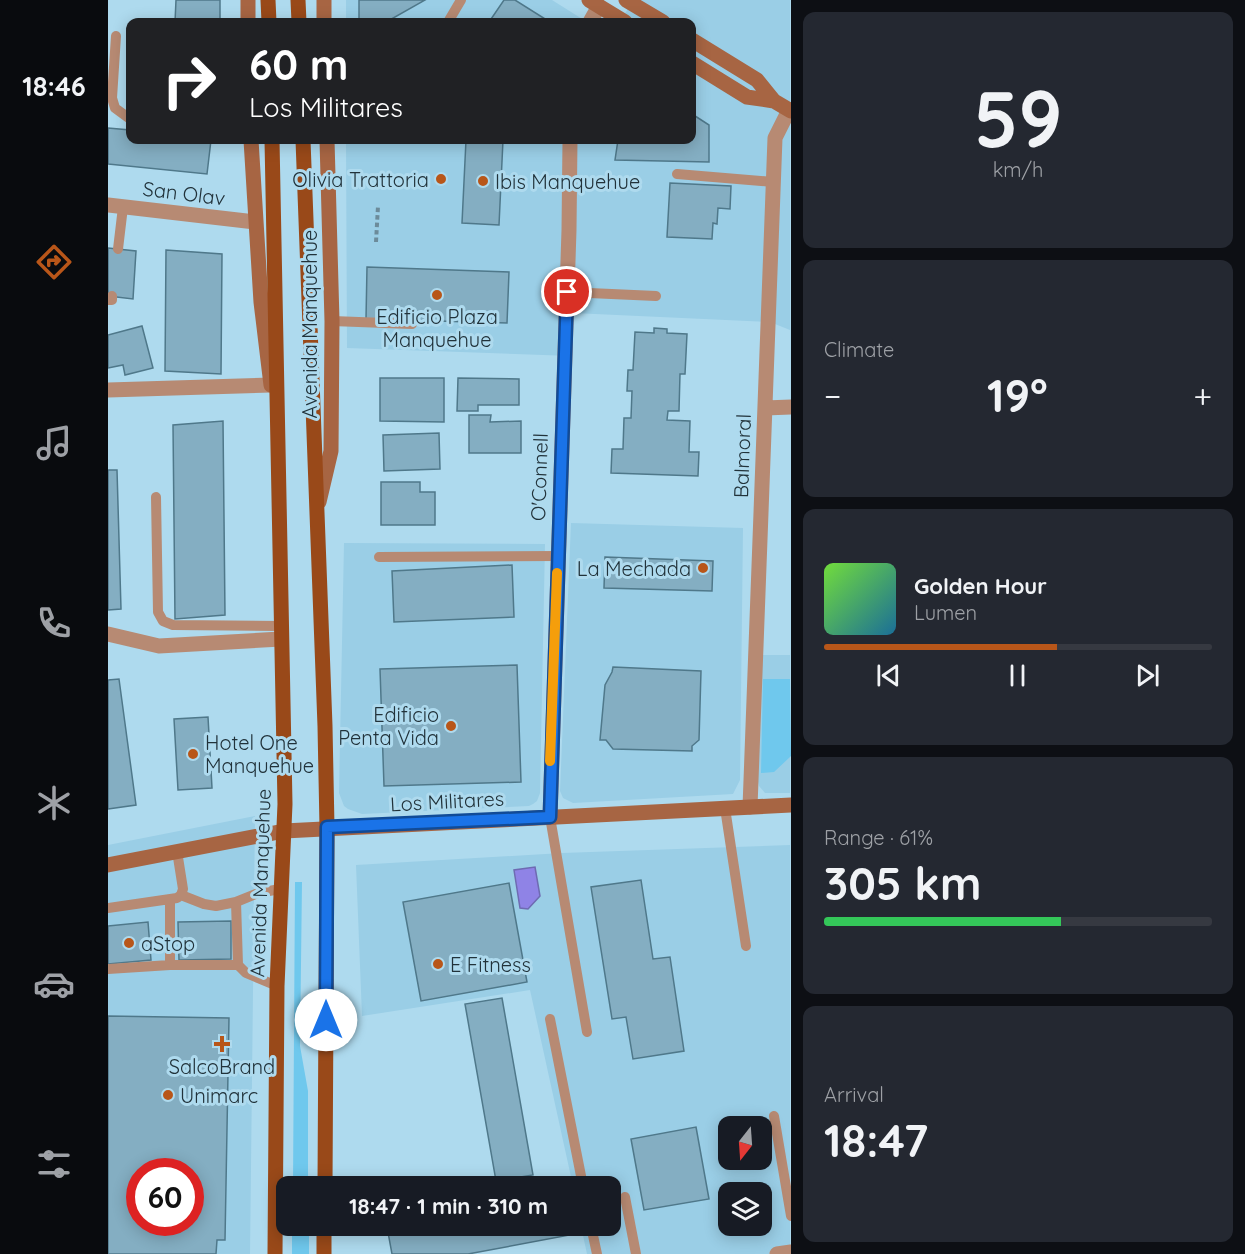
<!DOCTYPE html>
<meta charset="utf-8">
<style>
body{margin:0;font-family:Quicksand,sans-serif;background:#242831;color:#f1f3f6;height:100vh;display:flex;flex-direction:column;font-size:22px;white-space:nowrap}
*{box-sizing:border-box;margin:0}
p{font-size:20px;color:#9ea1a6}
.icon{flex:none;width:33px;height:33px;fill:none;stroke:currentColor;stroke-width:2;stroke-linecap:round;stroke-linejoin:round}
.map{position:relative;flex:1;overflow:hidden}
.drawer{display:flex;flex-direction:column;gap:12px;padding:12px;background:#0d0f14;width:454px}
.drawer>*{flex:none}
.top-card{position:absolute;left:18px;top:18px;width:570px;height:126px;border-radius:12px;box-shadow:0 3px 15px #0003;background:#202124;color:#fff;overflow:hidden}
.needle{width:39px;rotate:197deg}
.fabs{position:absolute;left:610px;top:1116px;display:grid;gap:12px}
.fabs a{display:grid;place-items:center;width:54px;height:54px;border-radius:12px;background:#171b24;box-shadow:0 3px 15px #0003;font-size:30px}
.speed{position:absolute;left:18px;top:1158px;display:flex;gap:12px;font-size:30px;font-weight:700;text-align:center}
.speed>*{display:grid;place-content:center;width:78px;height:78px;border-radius:50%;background:#171b24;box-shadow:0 3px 15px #0003;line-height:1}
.speed .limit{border:9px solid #d22;background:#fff;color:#111}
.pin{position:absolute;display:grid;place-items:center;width:51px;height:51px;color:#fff;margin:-26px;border:3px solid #fff;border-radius:50%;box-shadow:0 2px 6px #0007}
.me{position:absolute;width:66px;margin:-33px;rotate:0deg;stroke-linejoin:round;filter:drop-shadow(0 0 4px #0008)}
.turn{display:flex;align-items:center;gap:21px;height:126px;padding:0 24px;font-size:27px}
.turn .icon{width:78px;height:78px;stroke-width:2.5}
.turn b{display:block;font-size:42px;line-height:51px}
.big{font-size:45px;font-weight:700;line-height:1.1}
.drawer .card{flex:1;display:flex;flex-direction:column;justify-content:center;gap:9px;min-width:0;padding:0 21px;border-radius:12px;background:#242831}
.drawer .dial{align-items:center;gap:0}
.dial b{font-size:78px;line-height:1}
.song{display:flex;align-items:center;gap:18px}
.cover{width:72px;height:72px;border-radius:9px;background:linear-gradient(135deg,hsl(100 70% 55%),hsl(200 70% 35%))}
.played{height:6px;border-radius:3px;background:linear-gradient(90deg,#b85619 60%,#363941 60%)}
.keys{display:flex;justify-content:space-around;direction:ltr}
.heat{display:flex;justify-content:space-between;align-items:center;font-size:33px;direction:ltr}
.charge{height:9px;border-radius:4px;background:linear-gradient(90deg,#34c759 61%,#363941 0)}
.trip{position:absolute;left:168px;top:1176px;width:345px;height:60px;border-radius:12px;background:#171b24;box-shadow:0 3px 15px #0003;font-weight:700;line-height:60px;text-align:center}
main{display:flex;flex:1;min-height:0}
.menu{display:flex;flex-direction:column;width:108px;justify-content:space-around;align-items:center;background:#090b0e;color:#9ea1a6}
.menu .icon{width:42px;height:42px}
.menu .current{color:#b85619}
.menu b{font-size:27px;color:#f1f3f6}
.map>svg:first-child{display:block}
</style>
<main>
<nav class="menu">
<b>18:46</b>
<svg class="icon current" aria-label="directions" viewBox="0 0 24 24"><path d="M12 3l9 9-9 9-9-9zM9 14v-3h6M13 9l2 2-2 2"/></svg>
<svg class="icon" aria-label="music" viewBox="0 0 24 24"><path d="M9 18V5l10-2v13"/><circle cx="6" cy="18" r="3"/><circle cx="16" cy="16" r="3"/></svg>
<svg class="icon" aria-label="phone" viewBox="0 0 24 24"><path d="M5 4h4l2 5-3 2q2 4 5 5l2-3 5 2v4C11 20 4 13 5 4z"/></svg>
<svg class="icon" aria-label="climate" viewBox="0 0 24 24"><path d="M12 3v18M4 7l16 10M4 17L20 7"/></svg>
<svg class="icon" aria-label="car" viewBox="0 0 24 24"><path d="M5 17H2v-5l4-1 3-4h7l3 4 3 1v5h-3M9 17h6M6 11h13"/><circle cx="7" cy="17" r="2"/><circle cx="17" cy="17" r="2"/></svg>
<svg class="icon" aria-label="filters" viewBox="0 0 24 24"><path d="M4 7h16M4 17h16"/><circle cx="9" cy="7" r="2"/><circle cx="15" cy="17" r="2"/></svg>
</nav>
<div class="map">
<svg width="683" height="1254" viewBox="0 0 683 1254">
<rect width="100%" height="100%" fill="#aedaee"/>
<path fill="#9acee6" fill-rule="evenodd" d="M 238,0 L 444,0 L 479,22 L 238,22 Z
M 525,0 L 682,0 L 682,330 L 662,322 L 465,313 L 463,356 L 239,348 L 238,140 L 584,140 L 584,22 L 512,22 Z
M 463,523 L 635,528 L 632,780 L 625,794 L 465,803 L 455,798 L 452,791 Z
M 236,543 L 437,544 L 432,793 L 429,801 L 425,804 L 421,806 L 254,814 L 240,809 L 236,806 L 231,793 Z
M 652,655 L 682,655 L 682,793 L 657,793 L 651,786 L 649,778 Z
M 147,816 L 142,1254 L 0,1254 L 0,845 ZM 32,1172 L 82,1172 L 82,1222 L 32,1222 Z
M 682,845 L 682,1254 L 479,1254 L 473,1226 L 502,1226 L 502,1186 L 465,1186 L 422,990 L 254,1016 L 248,865 L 454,853 ZM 621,1126 L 654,1126 L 654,1160 L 621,1160 ZM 621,1192 L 654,1192 L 654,1226 L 621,1226 Z"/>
<path fill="#6fc8ed" d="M 655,679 L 682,679 L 683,756 L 666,772 L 653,773 Z
M 187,882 L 194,882 L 192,1046 L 200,1091 L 200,1186 L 185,1186 Z
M 184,1226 L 201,1226 L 201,1254 L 184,1254 Z"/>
<path fill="#8f83e6" stroke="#6e6bb2" stroke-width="1.5" d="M 427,867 L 432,896 L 420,909 L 412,908 L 406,870 Z"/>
<path fill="#84aec2" stroke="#4f788a" stroke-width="1.5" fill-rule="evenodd" d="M 68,0 L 112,0 L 112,22 L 67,22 Z
M 251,0 L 317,0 L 280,21 L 251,20 Z
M 396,0 L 407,0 L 442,22 L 381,22 Z
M 584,114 L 601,125 L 601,162 L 507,160 L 510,140 L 584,140 Z
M 0,128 L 22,130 L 22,140 L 103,140 L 99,174 L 0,164 Z
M 358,140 L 395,140 L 391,225 L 354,223 Z
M 562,183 L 623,186 L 622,209 L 610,208 L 609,224 L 605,223 L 604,239 L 559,237 Z
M 0,248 L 28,251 L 25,299 L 0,296 Z
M 58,250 L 114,254 L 113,374 L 57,371 Z
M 259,267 L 401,272 L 399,323 L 258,319 Z
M 34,326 L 45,368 L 17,375 L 15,365 L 0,368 L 0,335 Z
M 546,328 L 559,329 L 559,333 L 579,334 L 577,374 L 572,374 L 571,411 L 560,411 L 559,420 L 582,421 L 581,452 L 591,452 L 590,476 L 503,473 L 504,449 L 515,449 L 516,418 L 523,418 L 524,391 L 519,391 L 520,370 L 525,370 L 527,332 L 546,333 Z
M 272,378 L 336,378 L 336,422 L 272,421 Z
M 350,378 L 411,379 L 411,405 L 370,405 L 370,411 L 349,411 Z
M 361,415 L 383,415 L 382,422 L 413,421 L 413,453 L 361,453 Z
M 115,421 L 117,615 L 67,619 L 65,425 Z
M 331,433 L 332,469 L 276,471 L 275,435 Z
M 0,470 L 9,470 L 13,609 L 0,610 Z
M 273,482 L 312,482 L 312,492 L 327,492 L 327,525 L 273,525 Z
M 497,557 L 605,561 L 604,591 L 496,588 Z
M 404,565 L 406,617 L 286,622 L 284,571 Z
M 409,665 L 413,782 L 276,786 L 272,669 Z
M 505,667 L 593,671 L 591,740 L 584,746 L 584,751 L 505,749 L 498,740 L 492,740 L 497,685 L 504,672 Z
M 11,679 L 28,805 L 0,809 L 0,680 Z
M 100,717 L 104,788 L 70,790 L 66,719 Z
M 533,880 L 545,959 L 562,957 L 576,1051 L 525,1059 L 518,1017 L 504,1019 L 483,887 Z
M 401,883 L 419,982 L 313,1001 L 295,902 Z
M 123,921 L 123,959 L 71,960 L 70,922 Z
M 40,922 L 43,960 L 0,964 L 0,926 Z
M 394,998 L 425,1175 L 388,1181 L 357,1004 Z
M 0,1016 L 121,1018 L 117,1240 L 109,1240 L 108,1254 L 0,1254 ZM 32,1172 L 82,1172 L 82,1222 L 32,1222 Z
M 588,1127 L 601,1199 L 536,1210 L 523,1139 Z
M 286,1226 L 465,1226 L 467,1234 L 360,1254 L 284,1254 L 279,1227 Z"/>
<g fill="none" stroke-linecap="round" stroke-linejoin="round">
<path stroke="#6c8b9a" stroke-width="4" stroke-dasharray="4.5 3" stroke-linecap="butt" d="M 268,242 L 270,206"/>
<path stroke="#b78a73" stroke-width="10" d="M 340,22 L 353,0
M 8,36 L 4,98 L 7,108 L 22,119
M 569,174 L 665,182
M 10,249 L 15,207
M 459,292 L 548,296
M 0,300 L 4,300 L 4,296
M 224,321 L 304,324
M 48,497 L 50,612 L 55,621 L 65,625 L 173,626
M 271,557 L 449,556
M 617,808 L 638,946
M 442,817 L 479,1032
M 73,895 L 96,904 L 108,906 L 128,902 L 150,893 L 172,889
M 62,899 L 62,965
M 128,902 L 130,965 L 138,973 L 169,986
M 0,908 L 69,898 L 73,895 L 75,889 L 69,851
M 0,969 L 62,965 L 130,965
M 442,1019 L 475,1186
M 666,1116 L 683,1216
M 517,1197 L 528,1254
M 483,1226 L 489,1254"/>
<path stroke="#b78a73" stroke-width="15" d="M 482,22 L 491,6
M 0,205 L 147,222
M 0,390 L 163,385
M 657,408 L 683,407
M 0,634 L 51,646 L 173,639
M 642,807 L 667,138 L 681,110
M 442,817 L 461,230 L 462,140
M 669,1254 L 683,1252"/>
<path stroke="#a76543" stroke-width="15" d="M 140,0 L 140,22
M 216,0 L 216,22
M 481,0 L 517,22
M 518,0 L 555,22
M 584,40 L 649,80 L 666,101 L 683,111
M 584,63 L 639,97 L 666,101
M 143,140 L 153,302 L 163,385
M 211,502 L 223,451 L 224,321 L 219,140
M 0,865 L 176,831 L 683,805"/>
<path stroke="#994919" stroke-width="15" d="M 160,0 L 161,22
M 190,0 L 191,22
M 164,140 L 177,804 L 169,986 L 167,1254
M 195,140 L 217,726 L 219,827 L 217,1186
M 216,1254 L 216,1226"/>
</g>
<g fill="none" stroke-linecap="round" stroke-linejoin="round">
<defs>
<path id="route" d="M 218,1020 L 219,827 L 442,817 L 459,292"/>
</defs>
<use href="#route" stroke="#114b97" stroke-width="15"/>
<use href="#route" stroke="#1a73e8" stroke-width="10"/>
<path stroke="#f59e0b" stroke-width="10" d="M 442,761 L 449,573"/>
</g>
<g fill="#b85619" stroke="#aedaee" stroke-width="2">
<circle cx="333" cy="179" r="6"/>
<circle cx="375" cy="181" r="6"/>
<circle cx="329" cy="295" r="6"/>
<circle cx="595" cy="568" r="6"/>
<circle cx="343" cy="726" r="6"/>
<circle cx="85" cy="754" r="6"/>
<circle cx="21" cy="943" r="6"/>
<circle cx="330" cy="964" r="6"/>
<path d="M111 1035h6v6h6v6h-6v6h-6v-6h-6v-6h6z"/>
<circle cx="60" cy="1095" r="6"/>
</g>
<g text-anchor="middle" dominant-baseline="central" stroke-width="6" stroke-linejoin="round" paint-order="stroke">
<g font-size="20" fill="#21323a" stroke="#aedaee" text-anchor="start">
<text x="321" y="179" text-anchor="end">Olivia Trattoria</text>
<text x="387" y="181">Ibis Manquehue</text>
<text x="329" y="316" text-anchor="middle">Edificio Plaza<tspan x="329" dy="23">Manquehue</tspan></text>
<text x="583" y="568" text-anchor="end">La Mechada</text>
<text x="331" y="714" text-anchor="end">Edificio<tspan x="331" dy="23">Penta Vida</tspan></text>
<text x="97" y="742">Hotel One<tspan x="97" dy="23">Manquehue</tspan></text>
<text x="33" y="943">aStop</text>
<text x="342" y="964">E Fitness</text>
<text x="114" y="1066" text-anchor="middle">SalcoBrand</text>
<text x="72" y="1095">Unimarc</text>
</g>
<g font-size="20" fill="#21323a" stroke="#aedaee">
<text transform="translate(76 193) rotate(7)">San Olav</text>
<text transform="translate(201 324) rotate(-90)">Avenida Manquehue</text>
<text transform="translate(634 456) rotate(-88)">Balmoral</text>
<text transform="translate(431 477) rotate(-88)">O'Connell</text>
<text transform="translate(339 801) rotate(-3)">Los Militares</text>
<text transform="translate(152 883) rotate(-88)">Avenida Manquehue</text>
</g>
</g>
</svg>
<div class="fabs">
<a><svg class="needle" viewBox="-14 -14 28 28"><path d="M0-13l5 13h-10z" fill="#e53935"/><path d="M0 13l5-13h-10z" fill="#9ea1a6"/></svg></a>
<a><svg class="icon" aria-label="layers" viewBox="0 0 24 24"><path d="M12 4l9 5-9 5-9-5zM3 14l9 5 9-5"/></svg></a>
</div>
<div class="speed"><div class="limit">60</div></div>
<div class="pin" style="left:459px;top:292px;background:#d93025"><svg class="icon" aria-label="arrive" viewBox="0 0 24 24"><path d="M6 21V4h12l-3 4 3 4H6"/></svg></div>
<svg class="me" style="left:218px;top:1020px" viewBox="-20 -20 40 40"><circle r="19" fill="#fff"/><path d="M0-13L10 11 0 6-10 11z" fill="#1a73e8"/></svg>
<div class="trip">18:47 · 1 min · 310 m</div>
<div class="top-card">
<div class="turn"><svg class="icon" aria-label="right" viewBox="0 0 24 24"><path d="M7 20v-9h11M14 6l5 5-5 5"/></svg><div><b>60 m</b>Los Militares</div></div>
</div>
</div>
<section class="drawer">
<div class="card dial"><b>59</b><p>km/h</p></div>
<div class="card"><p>Climate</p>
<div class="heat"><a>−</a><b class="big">19°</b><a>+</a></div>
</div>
<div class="card">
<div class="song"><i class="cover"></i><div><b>Golden Hour</b><p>Lumen</p></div></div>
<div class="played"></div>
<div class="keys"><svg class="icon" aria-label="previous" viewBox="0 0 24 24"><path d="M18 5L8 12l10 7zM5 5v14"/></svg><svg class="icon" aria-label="pause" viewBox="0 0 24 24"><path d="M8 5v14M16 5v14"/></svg><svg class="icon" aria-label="next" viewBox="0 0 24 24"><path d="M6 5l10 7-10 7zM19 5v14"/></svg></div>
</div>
<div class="card"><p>Range · 61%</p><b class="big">305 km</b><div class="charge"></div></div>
<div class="card"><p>Arrival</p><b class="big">18:47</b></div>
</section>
</main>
